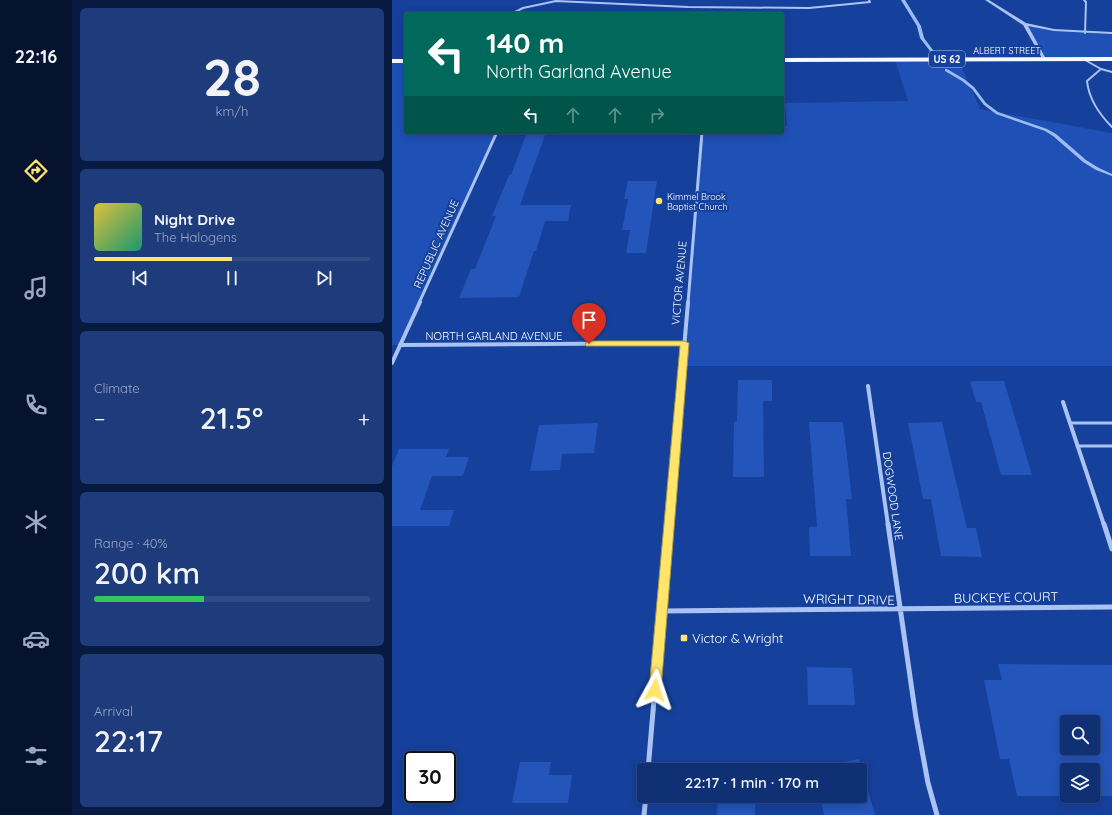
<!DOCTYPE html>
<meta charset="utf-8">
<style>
body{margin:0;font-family:Quicksand,sans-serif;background:#1e3c7c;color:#f1f3f6;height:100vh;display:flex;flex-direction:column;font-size:15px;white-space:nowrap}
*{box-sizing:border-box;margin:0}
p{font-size:13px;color:#9ca9c5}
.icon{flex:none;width:22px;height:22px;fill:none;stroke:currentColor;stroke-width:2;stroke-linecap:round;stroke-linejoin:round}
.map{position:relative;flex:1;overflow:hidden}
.drawer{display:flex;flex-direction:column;gap:8px;padding:8px;background:#091a40;width:320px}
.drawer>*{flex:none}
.banner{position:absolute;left:12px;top:12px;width:380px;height:122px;border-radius:4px;box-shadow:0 2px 10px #0003,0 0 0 1px #304b86;background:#00695c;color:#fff;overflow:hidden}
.controls{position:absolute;left:668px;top:715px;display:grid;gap:8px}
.controls a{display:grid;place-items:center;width:40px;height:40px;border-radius:4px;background:#103074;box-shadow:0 2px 10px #0003,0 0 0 1px #304b86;font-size:20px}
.speed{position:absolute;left:12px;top:751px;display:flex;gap:8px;font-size:20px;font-weight:700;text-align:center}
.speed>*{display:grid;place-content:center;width:52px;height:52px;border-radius:50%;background:#103074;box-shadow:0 2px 10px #0003,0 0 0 1px #304b86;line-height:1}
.speed .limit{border:2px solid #111;border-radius:6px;background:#fff;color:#111}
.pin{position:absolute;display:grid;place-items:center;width:34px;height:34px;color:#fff;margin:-41px -17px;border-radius:50% 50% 50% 0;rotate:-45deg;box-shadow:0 0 4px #0007}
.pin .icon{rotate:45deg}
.me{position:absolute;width:44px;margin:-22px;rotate:5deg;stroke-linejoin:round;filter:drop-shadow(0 0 3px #0008)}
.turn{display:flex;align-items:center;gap:14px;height:84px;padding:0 16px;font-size:18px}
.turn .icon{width:52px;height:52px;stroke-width:2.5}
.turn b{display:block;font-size:28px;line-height:34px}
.lanes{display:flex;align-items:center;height:38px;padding:0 16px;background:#0003;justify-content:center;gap:20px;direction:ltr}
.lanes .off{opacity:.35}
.big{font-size:30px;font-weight:600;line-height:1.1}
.drawer .card{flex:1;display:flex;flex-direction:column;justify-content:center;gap:6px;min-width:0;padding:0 14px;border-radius:6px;background:#1e3c7c}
.drawer .dial{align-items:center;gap:0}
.dial b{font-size:52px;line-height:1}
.song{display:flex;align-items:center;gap:12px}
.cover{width:48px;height:48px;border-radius:6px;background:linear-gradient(135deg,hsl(50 70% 55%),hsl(160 70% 35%))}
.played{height:4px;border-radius:2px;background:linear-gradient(90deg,#ffe56c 50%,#304b86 50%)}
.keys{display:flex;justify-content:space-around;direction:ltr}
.heat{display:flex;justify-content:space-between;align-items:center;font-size:22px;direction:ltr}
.charge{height:6px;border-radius:3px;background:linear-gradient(90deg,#34c759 40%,#304b86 0)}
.trip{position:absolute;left:245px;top:763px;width:230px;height:40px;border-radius:4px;background:#103074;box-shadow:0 2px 10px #0003,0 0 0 1px #304b86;font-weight:600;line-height:40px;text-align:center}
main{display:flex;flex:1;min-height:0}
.menu{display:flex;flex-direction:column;width:72px;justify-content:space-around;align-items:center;background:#06132e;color:#9ca9c5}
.menu .icon{width:28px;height:28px}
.menu .active{color:#ffe56c}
.menu b{font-size:18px;color:#f1f3f6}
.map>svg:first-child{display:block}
</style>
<main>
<nav class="menu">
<b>22:16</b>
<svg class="icon active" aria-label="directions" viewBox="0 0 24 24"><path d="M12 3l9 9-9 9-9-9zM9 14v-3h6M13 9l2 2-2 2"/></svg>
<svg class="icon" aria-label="music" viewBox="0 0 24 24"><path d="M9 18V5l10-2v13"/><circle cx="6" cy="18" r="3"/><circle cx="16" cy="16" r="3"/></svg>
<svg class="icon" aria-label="phone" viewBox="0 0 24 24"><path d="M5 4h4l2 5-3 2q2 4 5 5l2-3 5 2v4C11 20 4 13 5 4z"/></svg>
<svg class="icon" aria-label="climate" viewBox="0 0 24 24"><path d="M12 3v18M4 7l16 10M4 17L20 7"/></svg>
<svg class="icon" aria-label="car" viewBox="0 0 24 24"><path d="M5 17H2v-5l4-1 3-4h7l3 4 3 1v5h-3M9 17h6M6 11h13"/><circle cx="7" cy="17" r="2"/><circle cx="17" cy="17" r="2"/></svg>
<svg class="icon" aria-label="filters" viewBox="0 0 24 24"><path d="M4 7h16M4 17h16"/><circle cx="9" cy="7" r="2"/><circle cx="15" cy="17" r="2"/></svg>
</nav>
<section class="drawer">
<div class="card dial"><b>28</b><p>km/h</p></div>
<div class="card">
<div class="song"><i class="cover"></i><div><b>Night Drive</b><p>The Halogens</p></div></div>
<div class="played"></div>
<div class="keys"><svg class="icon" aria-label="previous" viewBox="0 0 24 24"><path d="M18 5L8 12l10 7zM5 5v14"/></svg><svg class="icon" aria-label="pause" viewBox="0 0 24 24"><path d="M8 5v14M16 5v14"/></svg><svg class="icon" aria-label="next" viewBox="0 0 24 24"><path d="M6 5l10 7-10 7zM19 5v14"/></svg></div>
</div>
<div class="card"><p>Climate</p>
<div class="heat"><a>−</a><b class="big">21.5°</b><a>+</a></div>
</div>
<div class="card"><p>Range · 40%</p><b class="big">200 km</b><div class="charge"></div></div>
<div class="card"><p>Arrival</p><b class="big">22:17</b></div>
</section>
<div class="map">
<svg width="720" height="815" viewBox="0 0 720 815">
<rect width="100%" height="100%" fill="#15409b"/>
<path fill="#1e50b5" d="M 633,25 L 662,30 L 720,33 L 720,59 L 652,59 Z
M 566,59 L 588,109 L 720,133 L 720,366 L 290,366 L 310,132 L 390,132 L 390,126 L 395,126 L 393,103 L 516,101 L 503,60 Z
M 0,61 L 14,61 L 14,132 L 105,132 L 8,345 L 0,345 Z"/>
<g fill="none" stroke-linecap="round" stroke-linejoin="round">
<path fill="#9dbcf5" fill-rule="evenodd" d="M 509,0 L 513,0 L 529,26 L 532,38 L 541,50 L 540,51 L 538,51 L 528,38 L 525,26 Z
M 553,69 L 555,69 L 572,79 L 582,87 L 594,103 L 606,112 L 655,129 L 664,134 L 694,160 L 707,168 L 720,174 L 720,176 L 704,170 L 691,162 L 661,136 L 653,131 L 604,114 L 592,105 L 580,89 L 570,81 L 553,71 Z"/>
</g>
<path fill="#2455ba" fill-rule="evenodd" d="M 134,135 L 153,135 L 128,205 L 179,205 L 176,221 L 153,221 L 144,251 L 142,251 L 127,297 L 67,298 L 79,269 L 83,269 L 104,216 L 100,216 L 117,175 L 119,175 Z
M 236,181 L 265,181 L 254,253 L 234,253 L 238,230 L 230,230 L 236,199 L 232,199 Z
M 346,380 L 380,380 L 380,401 L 371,401 L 372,477 L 341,477 L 342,422 L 345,422 Z
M 578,381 L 612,381 L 640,475 L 609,475 L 589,402 L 584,402 Z
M 417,422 L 451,422 L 460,499 L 454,499 L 459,556 L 418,556 L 417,527 L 425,527 Z
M 550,422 L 575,528 L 584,528 L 590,557 L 549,556 L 539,499 L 531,499 L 516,423 Z
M 206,423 L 202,453 L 170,454 L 168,470 L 138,471 L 147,425 Z
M 7,449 L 57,449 L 54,457 L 77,457 L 71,476 L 40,476 L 28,510 L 62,510 L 57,526 L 0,526 L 0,466 Z
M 606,664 L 720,665 L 720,796 L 701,796 L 701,770 L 675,770 L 675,796 L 625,796 L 617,759 L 608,759 L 592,680 L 610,680 ZM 675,722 L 701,722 L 701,748 L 675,748 Z
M 415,667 L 460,668 L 463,705 L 416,705 Z
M 467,759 L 483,815 L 432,815 L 428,796 L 468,796 L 468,770 L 422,770 L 421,768 Z
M 128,762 L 159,762 L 157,775 L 180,775 L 176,803 L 120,803 Z
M 326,796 L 363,796 L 363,815 L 325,815 Z"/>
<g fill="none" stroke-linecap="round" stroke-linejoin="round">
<path stroke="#abc3f3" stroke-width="2" d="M 692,0 L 694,2 L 693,33
M 119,14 L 131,8 L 164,1 L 296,7 L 417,8 L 478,2 L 477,0
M 693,60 L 709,69 L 720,72
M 709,69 L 695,81 C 697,100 707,114 720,127"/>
<path stroke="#abc3f3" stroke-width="3" d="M 678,423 L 720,423
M 685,446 L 720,446"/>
<path stroke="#abc3f3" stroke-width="3" d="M 27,303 L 105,132
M 296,303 L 310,132"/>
<path stroke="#abc3f3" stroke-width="4" d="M 8,345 L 292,343
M 0,363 L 28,302
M 476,386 L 496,525
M 671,402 L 712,525
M 277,525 L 296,302"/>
<path stroke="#abc3f3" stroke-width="5" d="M 496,524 L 524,718 L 536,783 L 545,815
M 712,524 L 720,549
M 271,611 L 720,607
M 256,770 L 277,524
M 252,815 L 254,796"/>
<path fill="#abc3f3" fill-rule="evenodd" d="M 593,0 L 597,0 L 634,23 L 662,29 L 720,32 L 720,34 L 662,31 L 636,26 L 654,59 L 651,60 L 631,25 Z"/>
<path fill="#f6f9ff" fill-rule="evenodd" d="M 720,57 L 720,61 L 390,62 L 390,58 Z
M 0,59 L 14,59 L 14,63 L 0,63 Z"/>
</g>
<path fill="#ffe56c" stroke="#a69546" d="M 197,341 L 292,341 L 297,343 L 269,690 L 268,694 L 263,696 L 259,694 L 257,690 L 288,346 L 194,346 L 193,344 Z"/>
<g fill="#ffe56c" stroke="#15409b" stroke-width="1.5">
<circle cx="267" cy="201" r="4"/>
<rect x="288" y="634" width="8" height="8" rx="2"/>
</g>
<g text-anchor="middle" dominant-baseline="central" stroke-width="4" stroke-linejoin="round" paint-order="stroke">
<g font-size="9" fill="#fff" stroke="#15409b">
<text x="615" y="50">ALBERT STREET</text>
</g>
<g font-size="9" fill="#fff" stroke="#15409b" text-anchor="start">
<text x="275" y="196">Kimmel Brook<tspan x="275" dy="10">Baptist Church</tspan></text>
</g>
<rect fill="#15409b" stroke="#b9c6e1" stroke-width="1" x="537" y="51" width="36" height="16" rx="3"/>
<g font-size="10" font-weight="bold" fill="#fff">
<text x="555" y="59">US 62</text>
</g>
<g font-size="11" fill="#fff" stroke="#15409b">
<text transform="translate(44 244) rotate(-66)">REPUBLIC AVENUE</text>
<text transform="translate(287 283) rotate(-85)">VICTOR AVENUE</text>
<text x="102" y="336">NORTH GARLAND AVENUE</text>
<text transform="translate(501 496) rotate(82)">DOGWOOD LANE</text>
</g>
<g font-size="13" fill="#fff" stroke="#15409b">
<text transform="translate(614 597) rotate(-1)">BUCKEYE COURT</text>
<text transform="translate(457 599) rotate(1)">WRIGHT DRIVE</text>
</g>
<g font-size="13" fill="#fff" stroke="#15409b" text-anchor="start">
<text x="300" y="638">Victor &amp; Wright</text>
</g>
</g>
</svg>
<div class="controls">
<a><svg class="icon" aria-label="search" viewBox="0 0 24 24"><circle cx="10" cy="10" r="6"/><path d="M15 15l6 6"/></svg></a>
<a><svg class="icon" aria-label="layers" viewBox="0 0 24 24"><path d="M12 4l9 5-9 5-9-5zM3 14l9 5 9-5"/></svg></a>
</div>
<div class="speed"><div class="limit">30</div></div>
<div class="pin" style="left:197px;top:344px;background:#d93025"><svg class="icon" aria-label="arrive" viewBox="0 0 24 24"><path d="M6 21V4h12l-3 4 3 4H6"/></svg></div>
<svg class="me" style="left:263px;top:690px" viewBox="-20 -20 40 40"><path d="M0-17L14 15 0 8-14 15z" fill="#ffe56c" stroke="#fff" stroke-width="4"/></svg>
<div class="trip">22:17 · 1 min · 170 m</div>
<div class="banner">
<div class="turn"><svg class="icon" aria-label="left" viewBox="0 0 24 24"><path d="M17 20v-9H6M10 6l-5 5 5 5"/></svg><div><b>140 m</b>North Garland Avenue</div></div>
<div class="lanes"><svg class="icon" aria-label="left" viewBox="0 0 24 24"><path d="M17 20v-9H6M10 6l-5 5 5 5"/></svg><svg class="icon off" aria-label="ahead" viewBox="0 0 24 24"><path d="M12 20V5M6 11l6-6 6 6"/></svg><svg class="icon off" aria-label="ahead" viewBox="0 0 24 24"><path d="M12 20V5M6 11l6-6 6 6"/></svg><svg class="icon off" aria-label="right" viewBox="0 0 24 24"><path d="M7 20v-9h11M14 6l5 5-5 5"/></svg></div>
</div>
</div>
</main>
